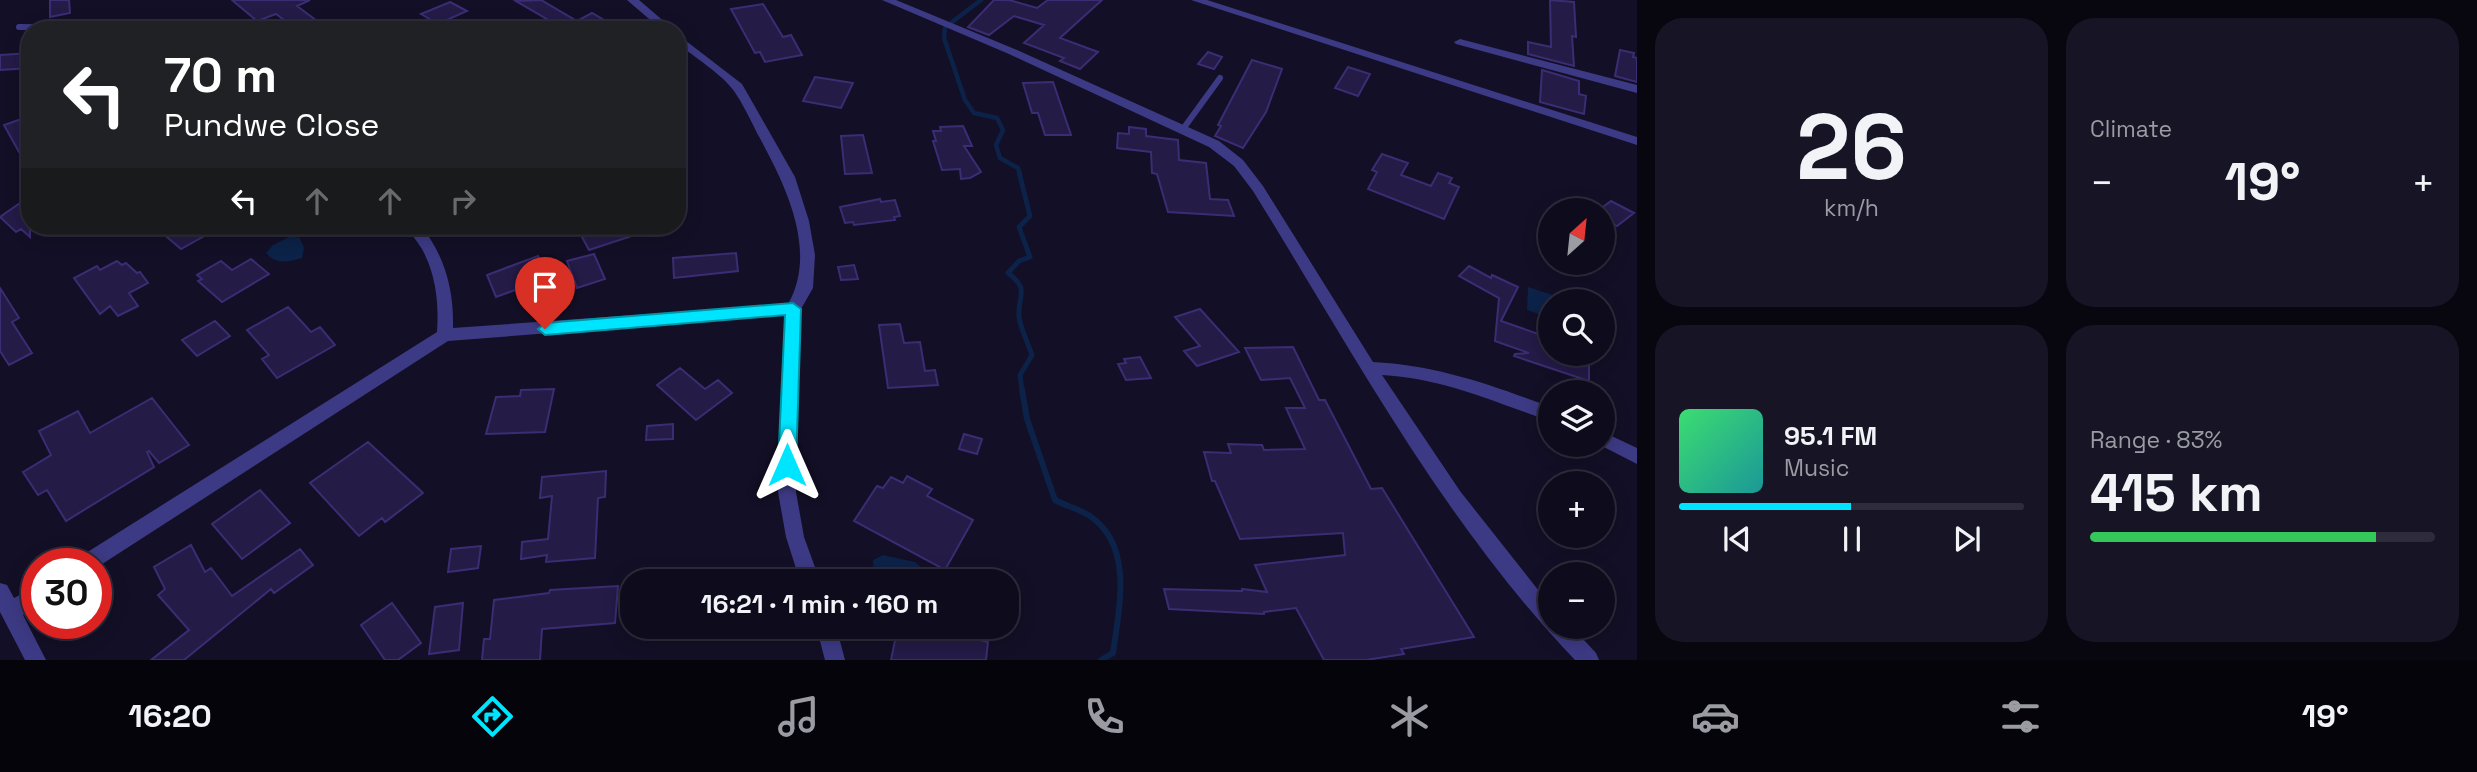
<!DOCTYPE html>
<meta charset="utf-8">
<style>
body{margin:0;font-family:"Space Grotesk",sans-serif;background:#171425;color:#f1f3f6;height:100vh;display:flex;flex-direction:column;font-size:26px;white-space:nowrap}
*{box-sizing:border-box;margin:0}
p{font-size:23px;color:#9b9ba3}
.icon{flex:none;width:38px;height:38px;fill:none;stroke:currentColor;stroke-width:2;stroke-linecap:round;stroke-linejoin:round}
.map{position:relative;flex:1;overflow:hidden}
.sheet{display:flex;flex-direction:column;gap:18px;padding:18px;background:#08060f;width:840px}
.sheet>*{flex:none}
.top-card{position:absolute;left:21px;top:21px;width:665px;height:214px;border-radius:28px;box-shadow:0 4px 18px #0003,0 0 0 2px #2e2b3b;background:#202124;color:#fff;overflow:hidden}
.needle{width:46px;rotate:27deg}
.fabs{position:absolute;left:1538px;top:198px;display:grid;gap:14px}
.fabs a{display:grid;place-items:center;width:77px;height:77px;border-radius:50%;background:#0e0b1c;box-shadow:0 4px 18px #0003,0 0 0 2px #2e2b3b;font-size:35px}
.speed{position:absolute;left:21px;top:548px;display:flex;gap:14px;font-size:35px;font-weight:700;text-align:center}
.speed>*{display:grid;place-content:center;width:91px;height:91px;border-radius:50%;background:#0e0b1c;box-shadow:0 4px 18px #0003,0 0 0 2px #2e2b3b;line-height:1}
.speed .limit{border:10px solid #d22;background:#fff;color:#111}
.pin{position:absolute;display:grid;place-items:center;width:60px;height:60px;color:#fff;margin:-72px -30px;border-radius:50% 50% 50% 0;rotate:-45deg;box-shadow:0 0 7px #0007}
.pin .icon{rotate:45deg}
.me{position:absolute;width:77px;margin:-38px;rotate:0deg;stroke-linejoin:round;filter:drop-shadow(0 0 5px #0008)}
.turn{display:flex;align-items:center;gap:24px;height:147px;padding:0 28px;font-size:32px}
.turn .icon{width:91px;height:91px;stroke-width:2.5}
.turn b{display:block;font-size:49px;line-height:60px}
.lanes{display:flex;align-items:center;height:66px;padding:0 28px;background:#0003;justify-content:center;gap:35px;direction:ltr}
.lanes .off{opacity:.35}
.big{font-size:52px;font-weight:600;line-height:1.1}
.sheet .card{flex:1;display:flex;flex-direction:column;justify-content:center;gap:10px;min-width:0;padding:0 24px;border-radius:28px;background:#171425}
.sheet .dial{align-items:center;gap:0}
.dial b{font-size:91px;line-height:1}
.song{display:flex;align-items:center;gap:21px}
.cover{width:84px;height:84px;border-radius:10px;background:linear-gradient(135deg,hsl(140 70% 55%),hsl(180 70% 35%))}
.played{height:7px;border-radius:4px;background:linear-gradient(90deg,#00e5ff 50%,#2e2b3b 50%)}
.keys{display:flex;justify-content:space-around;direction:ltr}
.heat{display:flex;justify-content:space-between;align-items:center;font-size:38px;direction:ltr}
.charge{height:10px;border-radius:5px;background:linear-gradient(90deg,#34c759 83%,#2e2b3b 0)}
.sheet .tiles{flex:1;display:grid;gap:18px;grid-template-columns:repeat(2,1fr)}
.trip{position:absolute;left:620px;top:569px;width:399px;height:70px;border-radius:28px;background:#0e0b1c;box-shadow:0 4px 18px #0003,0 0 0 2px #2e2b3b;font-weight:600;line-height:70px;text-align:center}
.tab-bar{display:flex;height:112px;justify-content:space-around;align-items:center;background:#06040b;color:#9b9ba3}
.tab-bar .icon{width:49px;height:49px}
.tab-bar .current{color:#00e5ff}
.tab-bar b{font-size:32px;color:#f1f3f6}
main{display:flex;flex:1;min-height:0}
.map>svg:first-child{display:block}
</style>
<main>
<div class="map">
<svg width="1637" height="660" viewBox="0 0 1637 660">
<rect width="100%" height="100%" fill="#130f26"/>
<path fill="#0c2248" d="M 291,236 L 300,238 L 304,248 L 302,258 C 288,262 276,265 266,253 L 273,245 Z
M 1528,287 L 1562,298 L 1562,301 L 1550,301 L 1550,318 L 1527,310 Z
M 883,555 L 915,562 L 922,568 L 923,581 L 874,581 L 873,560 Z"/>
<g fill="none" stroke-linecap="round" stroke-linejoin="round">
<path stroke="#0c2248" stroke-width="4.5" d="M 952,22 L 981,0
M 945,28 L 944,38 L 965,100 L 974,113 L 997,118 L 1003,130 L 996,145 L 1000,158 L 1018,168 L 1020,174"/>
<path stroke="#0c2248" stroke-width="5" d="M 1019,172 L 1030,216 L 1019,227 L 1030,257 L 1019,261 L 1008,273 C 1031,290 1017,296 1019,317 C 1021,330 1028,343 1032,355 L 1020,375 L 1022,390"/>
<path stroke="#0c2248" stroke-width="6" d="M 1022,389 L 1027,419 L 1055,500 C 1066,506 1079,509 1090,516 C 1134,546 1119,608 1113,653 L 1101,660"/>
</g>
<path fill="#241b47" stroke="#3b2d73" stroke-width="2" d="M 50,0 L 69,0 L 70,13 L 50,17 Z
M 232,0 L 310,0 L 297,6 L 317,21 L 296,29 L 276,14 L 257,21 Z
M 541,0 L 577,21 L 592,13 L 621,30 L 558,30 L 562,28 L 516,1 Z
M 994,0 L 1009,0 L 1037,8 L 1048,0 L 1102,0 L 1060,38 L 1098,52 L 1080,69 L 1060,61 L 1064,58 L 1024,43 L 1044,25 L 1014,16 L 989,35 L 968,27 Z
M 1550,0 L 1574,2 L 1576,37 L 1572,36 L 1574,66 L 1528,54 L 1528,42 L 1551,47 Z
M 450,2 L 467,11 L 438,24 L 421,14 Z
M 763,4 L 783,37 L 791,35 L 802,55 L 765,62 L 760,52 L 755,53 L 731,9 Z
M 1620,50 L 1634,53 L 1633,57 L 1637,58 L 1637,82 L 1615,76 Z
M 1208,52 L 1222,57 L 1214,69 L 1198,64 Z
M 30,53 L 30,68 L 0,70 L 0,55 Z
M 1252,60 L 1282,69 L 1266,112 L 1243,148 L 1215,136 L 1221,126 L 1218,125 Z
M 1348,67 L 1370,74 L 1358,96 L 1335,88 Z
M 1542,70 L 1579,81 L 1579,94 L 1586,96 L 1584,114 L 1540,102 Z
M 815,77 L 853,83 L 841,108 L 803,101 Z
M 1053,82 L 1071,135 L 1045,135 L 1038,113 L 1032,113 L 1023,83 Z
M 30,116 L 30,147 L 19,152 L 4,125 Z
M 963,126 L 972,146 L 964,146 L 981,172 L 970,178 L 961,179 L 960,169 L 942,170 L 933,141 L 936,141 L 933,131 L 941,131 L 940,127 Z
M 1129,127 L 1146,129 L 1146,136 L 1178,140 L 1179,160 L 1206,163 L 1210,199 L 1228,200 L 1234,216 L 1168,212 L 1157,174 L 1152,173 L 1151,152 L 1117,148 L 1118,133 L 1129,134 Z
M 863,135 L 872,173 L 845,174 L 841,136 Z
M 1382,154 L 1408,163 L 1401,175 L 1431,186 L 1438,173 L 1452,178 L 1449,183 L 1459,187 L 1444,219 L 1368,189 L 1377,172 L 1372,170 Z
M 30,196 L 30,237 L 21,229 L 16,232 L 0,217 Z
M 880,199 L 881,202 L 895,200 L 900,216 L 894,217 L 895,220 L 854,225 L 853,222 L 845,223 L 840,207 Z
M 1611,201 L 1634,213 L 1617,226 L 1603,218 L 1603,207 Z
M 154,226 L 222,226 L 181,249 Z
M 610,226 L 653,226 L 653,229 L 589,250 L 581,235 Z
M 736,253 L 738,271 L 674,278 L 673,258 Z
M 594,254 L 605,279 L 577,288 L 567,261 Z
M 538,256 L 548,278 L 496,297 L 487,275 Z
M 251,259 L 269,274 L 222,302 L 198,281 L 202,279 L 197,275 L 221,261 L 232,270 Z
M 117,261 L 122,265 L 126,263 L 137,273 L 140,272 L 148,283 L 129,293 L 138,306 L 118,316 L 110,306 L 100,314 L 74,278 L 97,266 L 100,270 Z
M 854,265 L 858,279 L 841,280 L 838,267 Z
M 1469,266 L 1491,278 L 1492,275 L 1518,287 L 1501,321 L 1550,338 L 1550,354 L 1589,354 L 1589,381 L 1514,356 L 1515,354 L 1529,353 L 1495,341 L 1499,298 L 1459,276 Z
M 0,288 L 19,318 L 12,322 L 32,353 L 9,365 L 0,351 Z
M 288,307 L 311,332 L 320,327 L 335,345 L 277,378 L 262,359 L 269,355 L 247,330 Z
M 1200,309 L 1239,352 L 1197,366 L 1184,351 L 1200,346 L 1175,317 Z
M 215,321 L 230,336 L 197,356 L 182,340 Z
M 900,324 L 904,343 L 920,342 L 925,371 L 935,370 L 938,385 L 888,388 L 879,325 Z
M 1293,347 L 1319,400 L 1325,400 L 1371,489 L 1382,488 L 1474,637 L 1401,649 L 1404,654 L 1366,660 L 1324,660 L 1296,608 L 1264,612 L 1264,614 L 1169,609 L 1164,589 L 1242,591 L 1242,589 L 1267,592 L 1255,565 L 1345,555 L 1343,533 L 1240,539 L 1215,481 L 1212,481 L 1204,452 L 1231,453 L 1228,444 L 1262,445 L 1264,450 L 1305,449 L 1286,408 L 1305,408 L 1290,378 L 1261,380 L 1245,348 Z
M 1140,357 L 1151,378 L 1126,380 L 1118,364 L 1126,363 L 1124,359 Z
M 680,368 L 705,389 L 718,380 L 732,393 L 696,420 L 657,385 Z
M 554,389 L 545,432 L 486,434 L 496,397 L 520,396 L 521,390 Z
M 152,398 L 189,445 L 159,463 L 149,451 L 147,452 L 154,467 L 66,521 L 47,490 L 38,495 L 23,472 L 51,455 L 39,431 L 78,411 L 90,433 Z
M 673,424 L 673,439 L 646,440 L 647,426 Z
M 964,434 L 982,439 L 977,454 L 959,449 Z
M 368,442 L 423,493 L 385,522 L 382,518 L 359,536 L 310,483 Z
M 606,471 L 605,497 L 598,498 L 595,558 L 546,562 L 547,555 L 521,559 L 522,542 L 548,539 L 552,496 L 540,498 L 542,477 Z
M 907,476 L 932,489 L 927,496 L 973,520 L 945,570 L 854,521 L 877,486 L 883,488 L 891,477 L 903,483 Z
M 260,490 L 290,523 L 242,559 L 212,524 Z
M 191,545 L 205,572 L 211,568 L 232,596 L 300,549 L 313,565 L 274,593 L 271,589 L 184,660 L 151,660 L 189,630 L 158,595 L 165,589 L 154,567 Z
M 481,546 L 478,568 L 448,572 L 451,549 Z
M 618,586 L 615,623 L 542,629 L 540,660 L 482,660 L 484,639 L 490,639 L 494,600 L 549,593 L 550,590 Z
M 392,603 L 421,643 L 398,660 L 385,660 L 361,625 Z
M 463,603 L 459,650 L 429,654 L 435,607 Z
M 898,626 L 926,626 L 988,642 L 986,660 L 891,660 Z"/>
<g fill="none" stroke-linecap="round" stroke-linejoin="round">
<path stroke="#3d3a85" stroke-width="6" d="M 19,27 L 131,28 L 161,22
M 1183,129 L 1220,78"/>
<path fill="#3d3a85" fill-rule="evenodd" d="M 627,0 L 639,0 L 674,30 L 662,30 Z
M 882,0 L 896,0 L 1017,50 L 1219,141 L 1243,160 L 1263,186 L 1373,362 C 1436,365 1492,385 1550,407 L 1550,421 C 1494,402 1442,378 1382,375 L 1460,491 L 1550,605 L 1550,626 L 1571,626 L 1596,653 L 1599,660 L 1575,660 C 1443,522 1353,352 1253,191 L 1234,166 L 1209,147 L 1009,54 Z
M 1191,0 L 1207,0 L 1637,137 L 1637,145 Z
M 157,20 L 165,20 L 176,30 L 164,30 L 156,22 Z
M 677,34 L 742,84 L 795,177 L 809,221 L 815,255 L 813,288 L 801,309 L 796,492 L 804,537 L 820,581 L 800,581 L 786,537 L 778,492 L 785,315 L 448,341 L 96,568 L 96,564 L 76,564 L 78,558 L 437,332 C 439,303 436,275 422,249 C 417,241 411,234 406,226 L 421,226 C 445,256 454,290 453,328 L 788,304 C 819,250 784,182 757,133 C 750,119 743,104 734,91 C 723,75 693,56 677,43 Z
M 1460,39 L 1637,85 L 1637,93 L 1456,44 L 1454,42 Z
M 1603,432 L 1637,448 L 1637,464 L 1598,444 L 1603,444 Z
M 0,583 L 7,585 L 14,598 L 37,586 L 37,606 L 23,615 L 46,660 L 25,660 L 0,612 Z
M 816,626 L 836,626 L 845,660 L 825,660 Z"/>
</g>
<path fill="#00e5ff" stroke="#0095a6" stroke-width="2" d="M 793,303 L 801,309 L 796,465 L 793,471 L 787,473 L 781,471 L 778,465 L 785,315 L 545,335 L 538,329 L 545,323 Z"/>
</svg>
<div class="fabs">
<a><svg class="needle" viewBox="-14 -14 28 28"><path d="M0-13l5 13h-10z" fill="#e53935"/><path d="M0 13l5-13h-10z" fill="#9b9ba3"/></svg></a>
<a><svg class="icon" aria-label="search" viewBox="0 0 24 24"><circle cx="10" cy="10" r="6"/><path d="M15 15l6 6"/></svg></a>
<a><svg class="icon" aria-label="layers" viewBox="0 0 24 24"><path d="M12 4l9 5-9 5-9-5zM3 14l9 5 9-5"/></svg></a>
<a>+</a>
<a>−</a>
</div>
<div class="speed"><div class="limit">30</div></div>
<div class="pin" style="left:545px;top:329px;background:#d93025"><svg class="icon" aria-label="arrive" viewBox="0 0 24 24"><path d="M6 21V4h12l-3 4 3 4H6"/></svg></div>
<svg class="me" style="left:787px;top:465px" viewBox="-20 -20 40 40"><path d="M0-17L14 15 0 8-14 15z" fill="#00e5ff" stroke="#fff" stroke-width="4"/></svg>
<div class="trip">16:21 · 1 min · 160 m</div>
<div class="top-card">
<div class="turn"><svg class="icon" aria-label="left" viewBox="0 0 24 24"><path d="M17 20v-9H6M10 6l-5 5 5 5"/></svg><div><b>70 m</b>Pundwe Close</div></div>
<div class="lanes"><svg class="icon" aria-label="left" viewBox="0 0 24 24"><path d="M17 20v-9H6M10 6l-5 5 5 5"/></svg><svg class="icon off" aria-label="ahead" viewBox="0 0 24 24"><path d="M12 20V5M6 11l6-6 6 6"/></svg><svg class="icon off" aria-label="ahead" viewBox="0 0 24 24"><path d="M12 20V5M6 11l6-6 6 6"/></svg><svg class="icon off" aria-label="right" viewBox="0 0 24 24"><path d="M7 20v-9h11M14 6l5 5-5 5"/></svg></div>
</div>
</div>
<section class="sheet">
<div class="tiles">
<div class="card dial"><b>26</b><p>km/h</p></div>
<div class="card"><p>Climate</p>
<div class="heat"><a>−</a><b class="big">19°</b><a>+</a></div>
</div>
<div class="card">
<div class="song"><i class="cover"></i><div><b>95.1 FM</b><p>Music</p></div></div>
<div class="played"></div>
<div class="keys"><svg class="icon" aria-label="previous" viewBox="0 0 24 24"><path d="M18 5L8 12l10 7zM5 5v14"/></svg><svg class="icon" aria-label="pause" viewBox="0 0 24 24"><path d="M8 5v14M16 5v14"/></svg><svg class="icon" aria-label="next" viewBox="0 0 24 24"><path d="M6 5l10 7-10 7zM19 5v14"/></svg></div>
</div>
<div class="card"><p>Range · 83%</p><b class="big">415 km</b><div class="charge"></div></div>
</div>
</section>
</main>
<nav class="tab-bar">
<b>16:20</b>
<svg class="icon current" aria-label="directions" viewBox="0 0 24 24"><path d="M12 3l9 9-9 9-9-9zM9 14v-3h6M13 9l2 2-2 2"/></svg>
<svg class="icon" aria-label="music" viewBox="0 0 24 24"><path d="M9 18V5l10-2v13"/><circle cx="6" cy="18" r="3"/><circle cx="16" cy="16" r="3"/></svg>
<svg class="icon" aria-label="phone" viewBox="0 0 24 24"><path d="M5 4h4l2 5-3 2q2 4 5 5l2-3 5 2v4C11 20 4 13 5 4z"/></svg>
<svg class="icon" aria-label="climate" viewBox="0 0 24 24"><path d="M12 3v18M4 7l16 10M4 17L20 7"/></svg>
<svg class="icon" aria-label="car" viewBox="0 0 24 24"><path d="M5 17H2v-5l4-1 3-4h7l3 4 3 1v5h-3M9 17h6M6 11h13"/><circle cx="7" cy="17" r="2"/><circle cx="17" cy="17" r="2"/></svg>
<svg class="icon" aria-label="filters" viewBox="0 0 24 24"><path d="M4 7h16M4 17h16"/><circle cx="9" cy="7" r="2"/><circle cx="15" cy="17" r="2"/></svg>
<b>19°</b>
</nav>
